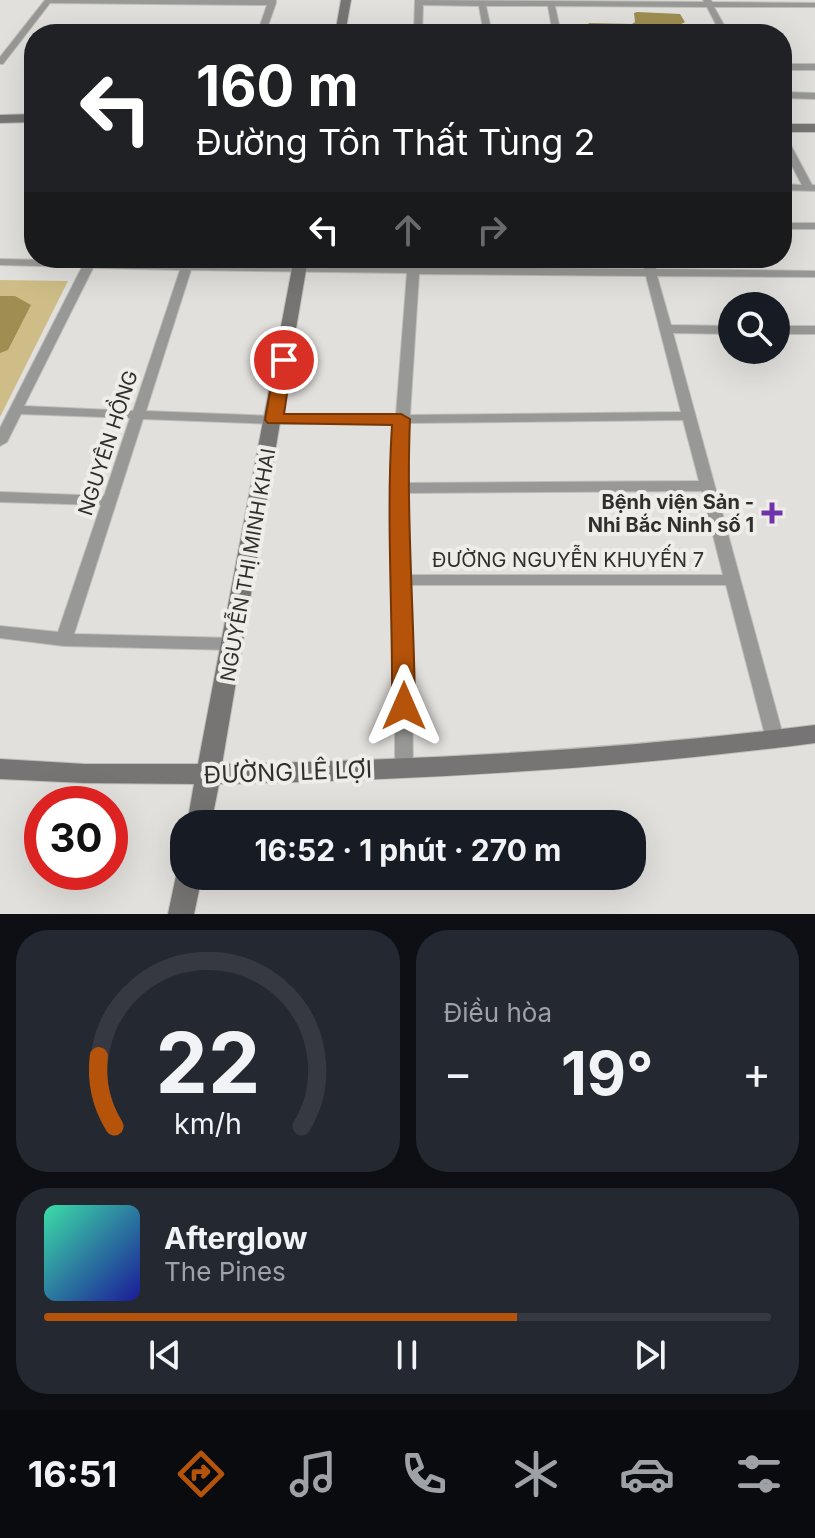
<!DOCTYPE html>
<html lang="vi">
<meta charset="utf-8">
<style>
body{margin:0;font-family:Inter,sans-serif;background:#242831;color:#f1f3f6;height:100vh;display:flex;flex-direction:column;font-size:30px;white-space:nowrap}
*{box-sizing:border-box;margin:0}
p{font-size:26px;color:#9ea1a6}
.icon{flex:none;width:44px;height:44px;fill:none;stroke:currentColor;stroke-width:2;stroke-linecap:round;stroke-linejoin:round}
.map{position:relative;height:914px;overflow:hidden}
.drawer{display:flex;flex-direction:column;gap:16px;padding:16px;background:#0d0f14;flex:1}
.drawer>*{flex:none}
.guide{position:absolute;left:24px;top:24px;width:768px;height:244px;border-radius:32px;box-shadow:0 8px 32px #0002;background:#202124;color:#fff;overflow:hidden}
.controls{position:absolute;left:718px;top:292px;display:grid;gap:16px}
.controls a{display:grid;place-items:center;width:72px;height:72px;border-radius:50%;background:#171b24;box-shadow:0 8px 32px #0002;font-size:40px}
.speed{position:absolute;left:24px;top:786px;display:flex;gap:16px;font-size:40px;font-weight:700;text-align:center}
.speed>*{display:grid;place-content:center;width:104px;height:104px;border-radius:50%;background:#171b24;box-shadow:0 8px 32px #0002;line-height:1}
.speed .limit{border:12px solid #d22;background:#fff;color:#111}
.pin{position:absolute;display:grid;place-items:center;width:68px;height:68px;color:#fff;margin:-34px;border:4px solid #fff;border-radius:50%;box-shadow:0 2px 8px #0007}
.me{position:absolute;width:88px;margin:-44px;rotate:0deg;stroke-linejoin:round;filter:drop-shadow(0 0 6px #0008)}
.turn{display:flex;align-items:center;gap:28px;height:168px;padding:0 40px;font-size:36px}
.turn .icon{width:104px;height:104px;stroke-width:2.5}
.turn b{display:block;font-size:56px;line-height:68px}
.lanes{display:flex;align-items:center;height:76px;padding:0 40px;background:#0003;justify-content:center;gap:40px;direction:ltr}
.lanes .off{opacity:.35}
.big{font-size:60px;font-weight:700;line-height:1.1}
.drawer .card{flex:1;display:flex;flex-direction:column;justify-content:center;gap:12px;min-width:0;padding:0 28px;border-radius:32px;background:#242831}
.drawer .dial{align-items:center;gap:0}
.dial svg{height:208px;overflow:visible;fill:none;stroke:#363941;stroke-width:7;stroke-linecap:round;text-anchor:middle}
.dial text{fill:#f1f3f6;stroke:none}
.song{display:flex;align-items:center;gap:24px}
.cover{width:96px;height:96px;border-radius:12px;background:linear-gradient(135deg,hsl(160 70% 55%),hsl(240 70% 35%))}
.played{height:8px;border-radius:4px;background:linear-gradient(90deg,#b45309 65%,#363941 65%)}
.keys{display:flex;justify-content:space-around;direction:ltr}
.heat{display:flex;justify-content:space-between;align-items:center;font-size:44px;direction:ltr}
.drawer .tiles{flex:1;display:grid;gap:16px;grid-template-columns:1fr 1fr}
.card:last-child{grid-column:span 2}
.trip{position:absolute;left:170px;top:810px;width:476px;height:80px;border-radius:32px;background:#171b24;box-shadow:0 8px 32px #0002;font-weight:700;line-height:80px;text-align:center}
.dock{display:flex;height:128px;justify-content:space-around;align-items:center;background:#090b0e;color:#9ea1a6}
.dock .icon{width:56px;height:56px}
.dock .on{color:#b45309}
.dock b{font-size:36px;color:#f1f3f6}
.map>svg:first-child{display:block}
</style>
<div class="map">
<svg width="815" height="914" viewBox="0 0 815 914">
<rect width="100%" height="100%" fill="#e1e0dc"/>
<path fill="#cebd86" d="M 0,280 L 68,281 L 0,417 Z"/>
<path fill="#9f8e51" d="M 637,12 L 680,14 L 685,22 L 674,28 L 686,34 L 588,34 L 585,27 L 589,23 L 632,24 L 635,22 L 634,13 Z
M 0,296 L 15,296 L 31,305 L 8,350 L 0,353 Z"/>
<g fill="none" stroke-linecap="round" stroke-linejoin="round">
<defs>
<path id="street" d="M 45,0 L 276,0 L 276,3 L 265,34 L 257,34 L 267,5 L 50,3 L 3,64 L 0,64 L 0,57 Z
M 415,0 L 704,2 L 703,0 L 711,0 L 712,2 L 815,3 L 815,7 L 714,7 L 729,34 L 721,34 L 707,7 L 555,6 L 561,34 L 553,34 L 548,6 L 486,6 L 492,34 L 484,34 L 479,6 L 423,5 L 422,34 L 414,34 Z
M 782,64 L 815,64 L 815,70 L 782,70 Z
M 782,92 L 815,93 L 815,99 L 782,98 Z
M 782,135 L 787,138 L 812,185 L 815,185 L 815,191 L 782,190 L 782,184 L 802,185 L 782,147 Z
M 782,223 L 815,223 L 815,229 L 782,229 Z
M 185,258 L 193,258 L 194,263 L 408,267 L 408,258 L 420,258 L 419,267 L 644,269 L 641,258 L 653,258 L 656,269 L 815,271 L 815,277 L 657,276 L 671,325 L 732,326 L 732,334 L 673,333 L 784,739 L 781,744 L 775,746 L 769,744 L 766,739 L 726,585 L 411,585 L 413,769 L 411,774 L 404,777 L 397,774 L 395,769 L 395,580 L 391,488 L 396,423 L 274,424 L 143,419 L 74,634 L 233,638 L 239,640 L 241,644 L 239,648 L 233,650 L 64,646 L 0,638 L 0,626 L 58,632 L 101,505 L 0,502 L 0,492 L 104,496 L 130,418 L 21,414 L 7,442 L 0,446 L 0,428 L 82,267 L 0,265 L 0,259 L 182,263 ZM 93,268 L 180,270 L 133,411 L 24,406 ZM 191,270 L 407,273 L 396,415 L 274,416 L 146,411 ZM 419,274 L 646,276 L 681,412 L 410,415 ZM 683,420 L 699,481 L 406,483 L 409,423 ZM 702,491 L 723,575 L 411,575 L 406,493 Z
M 776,326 L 815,326 L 815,334 L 776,334 Z"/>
<path id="secondary" d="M 341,0 L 351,0 L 345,34 L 335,34 Z
M 34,114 L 34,122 L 0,123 L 0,115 Z
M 782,124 L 815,124 L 815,132 L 782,132 Z
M 294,258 L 308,258 L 222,764 C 420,760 618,750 815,725 L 815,743 C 617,769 418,780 219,784 L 211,824 L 187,824 L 194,784 L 85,783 L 0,779 L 0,759 L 85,764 L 198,764 Z
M 184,866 L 184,876 L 202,876 L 194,914 L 168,914 L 176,876 Z"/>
</defs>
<use href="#street" stroke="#bebdb9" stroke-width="2"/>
<use href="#secondary" stroke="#bebdb9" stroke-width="2"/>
<use href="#street" fill="#989896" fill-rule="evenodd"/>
<use href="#secondary" fill="#767573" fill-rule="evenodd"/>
</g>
<path fill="#b45309" stroke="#753606" stroke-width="2" d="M 284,355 L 292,360 L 284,414 L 401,414 L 410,419 C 406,515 414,610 415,706 L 412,712 L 404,715 L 396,712 L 392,706 C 393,612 386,518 392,425 L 268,423 L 265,420 L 276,360 Z"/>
<path fill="#7034aa" stroke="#efede9" stroke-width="3" d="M768 501h8v8h8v8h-8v8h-8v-8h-8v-8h8z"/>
<g text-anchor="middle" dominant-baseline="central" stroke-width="8" stroke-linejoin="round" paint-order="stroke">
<g font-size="20" fill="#302f2e" stroke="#efede9">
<text transform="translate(108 443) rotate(-72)">NGUYÊN HỒNG</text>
<text x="568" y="560">ĐƯỜNG NGUYỄN KHUYẾN 7</text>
<text transform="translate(248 565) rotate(-80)">NGUYỄN THỊ MINH KHAI</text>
</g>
<g font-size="20" font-weight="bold" fill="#302f2e" stroke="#efede9" text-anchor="end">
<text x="754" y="502">Bệnh viện Sản -<tspan x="754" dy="23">Nhi Bắc Ninh số 1</tspan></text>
</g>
<g font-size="24" fill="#302f2e" stroke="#efede9">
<text transform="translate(288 772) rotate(-2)">ĐƯỜNG LÊ LỢI</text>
</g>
</g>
</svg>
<div class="controls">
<a><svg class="icon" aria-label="search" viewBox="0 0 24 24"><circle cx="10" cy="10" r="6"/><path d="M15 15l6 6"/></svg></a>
</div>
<div class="speed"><div class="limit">30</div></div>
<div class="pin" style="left:284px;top:360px;background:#d93025"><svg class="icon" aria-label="arrive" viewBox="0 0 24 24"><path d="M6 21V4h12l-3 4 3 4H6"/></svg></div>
<svg class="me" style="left:404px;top:706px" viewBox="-20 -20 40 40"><path d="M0-17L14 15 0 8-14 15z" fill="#b45309" stroke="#fff" stroke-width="4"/></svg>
<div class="trip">16:52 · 1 phút · 270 m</div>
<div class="guide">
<div class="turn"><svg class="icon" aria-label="left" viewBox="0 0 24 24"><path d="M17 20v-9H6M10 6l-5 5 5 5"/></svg><div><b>160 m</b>Đường Tôn Thất Tùng 2</div></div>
<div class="lanes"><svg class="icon" aria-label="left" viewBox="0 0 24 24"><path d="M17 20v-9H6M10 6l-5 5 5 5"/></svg><svg class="icon off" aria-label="ahead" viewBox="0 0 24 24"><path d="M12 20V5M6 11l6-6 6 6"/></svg><svg class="icon off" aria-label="right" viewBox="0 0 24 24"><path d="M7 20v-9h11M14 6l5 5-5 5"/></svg></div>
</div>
</div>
<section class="drawer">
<div class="tiles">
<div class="card dial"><svg viewBox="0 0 100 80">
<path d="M14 69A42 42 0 1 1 86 69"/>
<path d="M14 69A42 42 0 0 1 8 42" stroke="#b45309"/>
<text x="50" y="56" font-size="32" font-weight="700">22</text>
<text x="50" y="72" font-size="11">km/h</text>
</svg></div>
<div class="card"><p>Điều hòa</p>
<div class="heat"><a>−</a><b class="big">19°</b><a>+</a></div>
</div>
<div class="card">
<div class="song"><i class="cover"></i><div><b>Afterglow</b><p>The Pines</p></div></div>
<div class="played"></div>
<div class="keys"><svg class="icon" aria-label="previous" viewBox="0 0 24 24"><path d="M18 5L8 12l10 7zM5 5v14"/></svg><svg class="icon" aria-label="pause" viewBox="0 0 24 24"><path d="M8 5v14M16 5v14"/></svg><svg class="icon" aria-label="next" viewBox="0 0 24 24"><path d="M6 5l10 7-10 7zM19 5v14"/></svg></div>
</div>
</div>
</section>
<nav class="dock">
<b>16:51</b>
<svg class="icon on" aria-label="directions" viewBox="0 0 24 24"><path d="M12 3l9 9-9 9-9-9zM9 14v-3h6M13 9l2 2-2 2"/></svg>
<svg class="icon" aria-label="music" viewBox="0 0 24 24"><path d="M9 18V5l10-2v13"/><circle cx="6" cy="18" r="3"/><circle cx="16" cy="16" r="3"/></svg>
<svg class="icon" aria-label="phone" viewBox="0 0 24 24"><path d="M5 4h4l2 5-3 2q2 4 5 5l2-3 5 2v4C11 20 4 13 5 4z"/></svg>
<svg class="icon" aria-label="climate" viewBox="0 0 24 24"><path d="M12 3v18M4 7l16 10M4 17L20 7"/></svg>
<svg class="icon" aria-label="car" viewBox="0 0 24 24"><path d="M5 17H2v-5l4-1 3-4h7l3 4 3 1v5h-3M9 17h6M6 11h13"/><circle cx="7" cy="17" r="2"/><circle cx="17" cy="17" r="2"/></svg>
<svg class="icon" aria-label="filters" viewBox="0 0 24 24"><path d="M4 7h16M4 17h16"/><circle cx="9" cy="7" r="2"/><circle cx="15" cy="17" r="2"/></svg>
</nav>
